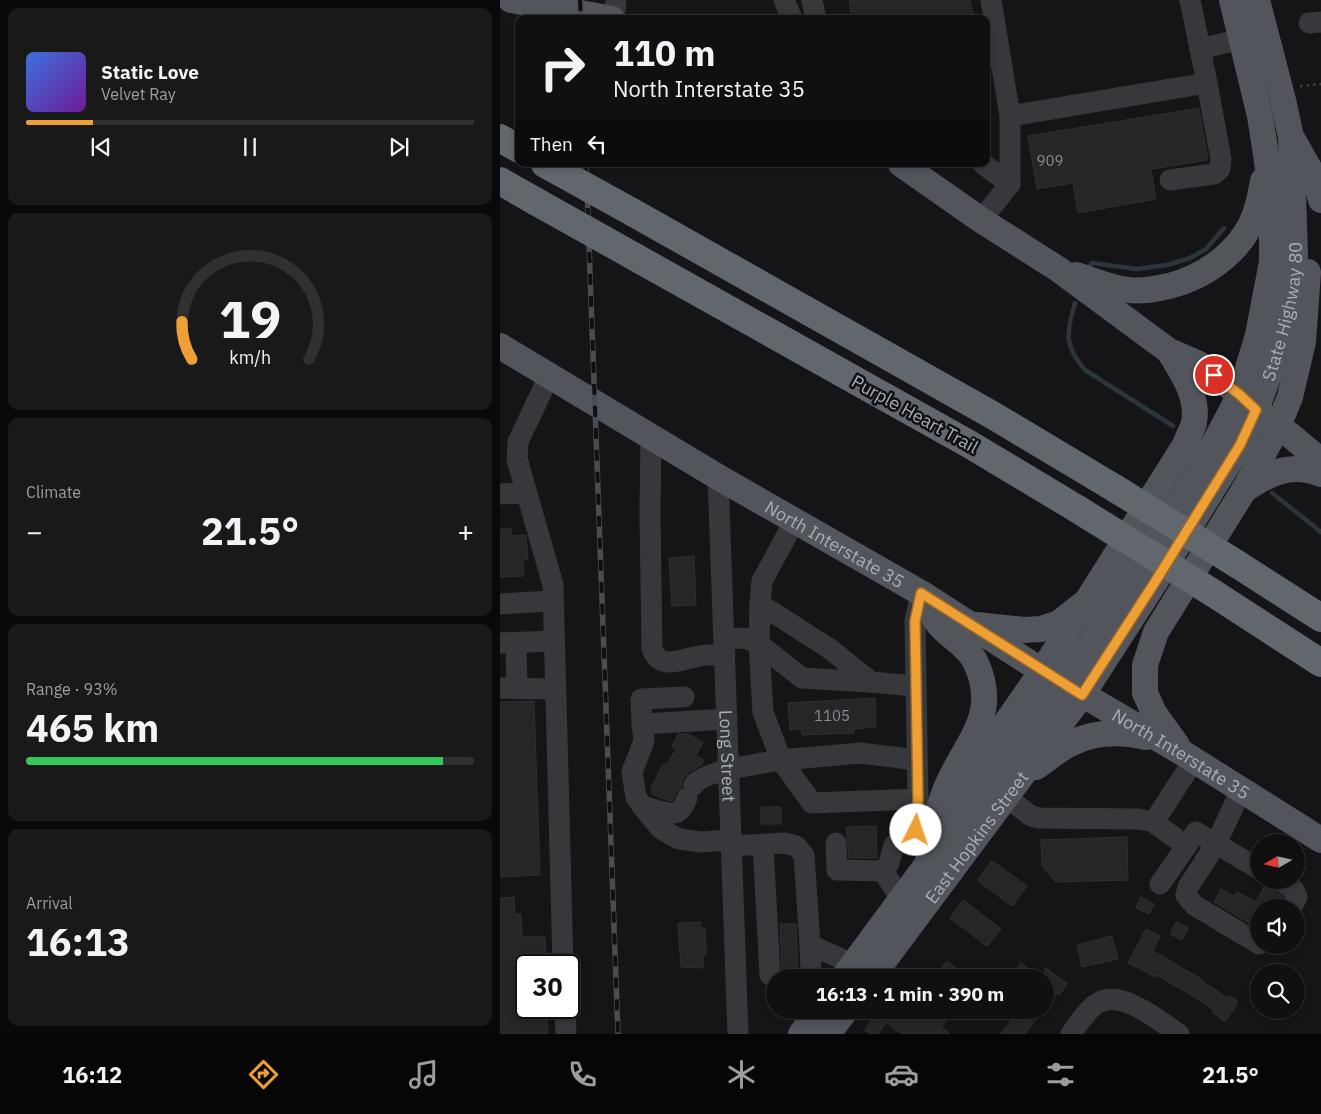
<!DOCTYPE html>
<meta charset="utf-8">
<style>
body{margin:0;font-family:"IBM Plex Sans",sans-serif;background:#19191a;color:#f1f3f6;height:100vh;display:flex;flex-direction:column;font-size:19px;white-space:nowrap}
*{box-sizing:border-box;margin:0}
p{font-size:16px;color:#9c9d9f}
.icon{flex:none;width:28px;height:28px;fill:none;stroke:currentColor;stroke-width:2;stroke-linecap:round;stroke-linejoin:round}
.map{position:relative;flex:1;overflow:hidden}
.side{display:flex;flex-direction:column;gap:8px;padding:8px;background:#090909;width:500px}
.side>*{flex:none}
.hud{position:absolute;left:15px;top:15px;width:475px;height:152px;border-radius:10px;box-shadow:0 2px 8px #0003,0 0 0 1px #303031;background:#101011;color:#f1f3f6;overflow:hidden}
.needle{width:32px;rotate:261deg}
.fabs{position:absolute;left:750px;top:834px;display:grid;gap:10px}
.fabs a{display:grid;place-items:center;width:55px;height:55px;border-radius:50%;background:#101011;box-shadow:0 2px 8px #0003,0 0 0 1px #303031;font-size:25px}
.speed{position:absolute;left:15px;top:954px;display:flex;gap:10px;font-size:25px;font-weight:700;text-align:center}
.speed>*{display:grid;place-content:center;width:65px;height:65px;border-radius:50%;background:#101011;box-shadow:0 2px 8px #0003,0 0 0 1px #303031;line-height:1}
.speed .limit{border:2px solid #111;border-radius:8px;background:#fff;color:#111}
.pin{position:absolute;display:grid;place-items:center;width:42px;height:42px;color:#fff;margin:-21px;border:2px solid #fff;border-radius:50%;box-shadow:0 1px 5px #0007}
.me{position:absolute;width:55px;margin:-28px;rotate:4deg;stroke-linejoin:round;filter:drop-shadow(0 0 4px #0008)}
.turn{display:flex;align-items:center;gap:18px;height:105px;padding:0 15px;font-size:22px}
.turn .icon{width:65px;height:65px;stroke-width:2.5}
.turn b{display:block;font-size:35px;line-height:42px}
.then{display:flex;align-items:center;height:48px;padding:0 15px;background:#0003;gap:10px;font-size:19px}
.big{font-size:38px;font-weight:800;line-height:1.1}
.side .widget{flex:1;display:flex;flex-direction:column;justify-content:center;gap:8px;min-width:0;padding:0 18px;border-radius:10px;background:#19191a}
.side .dial{align-items:center;gap:0}
.dial svg{height:130px;overflow:visible;fill:none;stroke:#303031;stroke-width:7;stroke-linecap:round;text-anchor:middle}
.dial text{fill:#f1f3f6;stroke:none}
.song{display:flex;align-items:center;gap:15px}
.cover{width:60px;height:60px;border-radius:8px;background:linear-gradient(135deg,hsl(220 70% 55%),hsl(280 70% 35%))}
.played{height:5px;border-radius:2px;background:linear-gradient(90deg,#ee9f36 15%,#303031 15%)}
.keys{display:flex;justify-content:space-around;direction:ltr}
.heat{display:flex;justify-content:space-between;align-items:center;font-size:28px;direction:ltr}
.charge{height:8px;border-radius:4px;background:linear-gradient(90deg,#34c759 93%,#303031 0)}
.trip{position:absolute;left:266px;top:969px;width:288px;height:50px;border-radius:25px;background:#101011;box-shadow:0 2px 8px #0003,0 0 0 1px #303031;font-weight:800;line-height:50px;text-align:center}
.menu{display:flex;height:80px;justify-content:space-around;align-items:center;background:#060607;color:#9c9d9f}
.menu .icon{width:35px;height:35px}
.menu .selected{color:#ee9f36}
.menu b{font-size:22px;color:#f1f3f6}
main{display:flex;flex:1;min-height:0}
.map>svg:first-child{display:block}
</style>
<main>
<section class="side">
<div class="widget">
<div class="song"><i class="cover"></i><div><b>Static Love</b><p>Velvet Ray</p></div></div>
<div class="played"></div>
<div class="keys"><svg class="icon" aria-label="previous" viewBox="0 0 24 24"><path d="M18 5L8 12l10 7zM5 5v14"/></svg><svg class="icon" aria-label="pause" viewBox="0 0 24 24"><path d="M8 5v14M16 5v14"/></svg><svg class="icon" aria-label="next" viewBox="0 0 24 24"><path d="M6 5l10 7-10 7zM19 5v14"/></svg></div>
</div>
<div class="widget dial"><svg viewBox="0 0 100 80">
<path d="M14 69A42 42 0 1 1 86 69"/>
<path d="M14 69A42 42 0 0 1 8 46" stroke="#ee9f36"/>
<text x="50" y="56" font-size="32" font-weight="700">19</text>
<text x="50" y="72" font-size="11">km/h</text>
</svg></div>
<div class="widget"><p>Climate</p>
<div class="heat"><a>−</a><b class="big">21.5°</b><a>+</a></div>
</div>
<div class="widget"><p>Range · 93%</p><b class="big">465 km</b><div class="charge"></div></div>
<div class="widget"><p>Arrival</p><b class="big">16:13</b></div>
</section>
<div class="map">
<svg width="821" height="1034" viewBox="0 0 821 1034">
<rect width="100%" height="100%" fill="#151517"/>
<g fill="none" stroke-linecap="round" stroke-linejoin="round">
<path stroke="#2c353b" stroke-width="4.5" d="M 587,269 L 592,263 L 637,269 L 667,265 L 690,258 L 706,249 L 724,228
M 575,303 C 566,333 564,346 585,370 L 673,426
M 772,493 L 821,532"/>
</g>
<path fill="#252628" stroke="#2f3033" d="M 349,0 L 470,0 L 474,19 L 352,19 Z
M 699,108 L 708,160 L 651,169 L 656,199 L 578,213 L 573,183 L 537,189 L 528,136 Z
M 0,529 L 11,529 L 11,536 L 26,535 L 28,560 L 23,560 L 24,576 L 0,577 Z
M 194,556 L 196,605 L 172,606 L 169,558 Z
M 375,698 L 376,727 L 354,729 L 354,733 L 302,735 L 301,729 L 290,730 L 288,703 Z
M 34,701 L 40,875 L 0,877 L 0,702 Z
M 178,734 L 187,734 L 203,742 L 196,756 L 204,760 L 201,765 L 191,771 L 185,776 L 182,781 L 182,787 L 176,792 L 172,801 L 164,799 L 152,794 L 151,788 L 162,766 L 168,763 L 176,749 L 172,747 Z
M 261,807 L 281,807 L 281,824 L 261,824 Z
M 376,826 L 377,858 L 349,858 L 346,827 Z
M 627,837 L 628,880 L 556,882 L 542,866 L 541,840 Z
M 492,861 L 527,886 L 512,906 L 477,880 Z
M 766,884 L 783,897 L 779,908 L 759,908 L 759,929 L 714,902 L 721,889 L 734,896 L 737,892 L 756,902 Z
M 14,897 L 15,914 L 21,914 L 22,937 L 45,937 L 46,965 L 26,965 L 26,1008 L 47,1008 L 48,1034 L 0,1034 L 0,898 Z
M 641,897 L 654,904 L 649,914 L 636,908 Z
M 463,900 L 501,929 L 487,946 L 450,918 Z
M 200,922 L 201,928 L 205,928 L 206,955 L 203,955 L 203,968 L 181,967 L 178,923 Z
M 676,922 L 688,928 L 682,940 L 670,934 Z
M 280,924 L 296,924 L 298,971 L 297,978 L 282,978 Z
M 646,929 L 660,936 L 653,951 L 701,979 L 700,980 L 728,998 L 729,996 L 738,1002 L 725,1022 L 712,1012 L 714,1010 L 691,995 L 657,975 L 656,977 L 628,963 Z
M 612,936 L 618,959 L 582,967 L 577,945 Z
M 447,961 L 467,978 L 434,978 Z
M 521,963 L 539,978 L 510,978 Z
M 545,967 L 567,984 L 559,995 L 557,993 L 545,1008 Z
M 372,1010 L 454,1010 L 441,1027 L 450,1034 L 402,1034 L 386,1022 L 378,1034 L 371,1034 L 365,1030 L 376,1013 Z
M 505,1010 L 543,1010 L 525,1034 L 501,1034 L 514,1017 Z"/>
<g fill="none" stroke-linecap="round" stroke-linejoin="round">
<path stroke="#3c3f43" stroke-width="2.5" stroke-dasharray="2.5 4" stroke-linecap="butt" d="M 800,86 L 821,84"/>
<g stroke="#36383c" stroke-width="21">
<path d="M 284,0 L 292,19"/>
<path d="M 312,0 L 316,19"/>
<path d="M 491,0 L 510,116"/>
<path d="M 114,19 L 116,0"/>
<path d="M 809,23 L 821,22"/>
<path d="M 700,49 L 741,39"/>
<path d="M 483,164 L 510,184"/>
<path d="M 670,180 L 714,174 L 720,169 L 721,159 L 707,83"/>
<path d="M 481,220 L 510,184 L 510,116 L 707,83 L 690,0"/>
<path d="M 49,376 L 18,442 L 17,459 L 53,585 L 63,965"/>
<path d="M 151,436 L 150,513 L 152,649 C 161,672 182,658 201,656 C 208,654 217,655 225,655"/>
<path id="s1" d="M 218,477 L 238,1034"/>
<path d="M 0,494 L 26,493"/>
<path d="M 295,520 L 262,581 L 260,604 L 259,644 L 263,712 L 281,760 L 360,753 L 417,760"/>
<path d="M 0,604 L 52,601"/>
<path d="M 260,604 L 330,649 L 371,682 L 415,686"/>
<path d="M 224,639 L 245,638 L 259,644 L 302,678 L 371,682"/>
<path d="M 0,643 L 54,641"/>
<path d="M 16,643 L 17,688"/>
<path d="M 0,688 L 55,689"/>
<path d="M 227,719 L 142,724 L 144,741 L 132,772 L 136,797 L 149,815 L 161,829 L 179,839 L 201,842 L 231,840"/>
<path d="M 142,724 L 141,699 L 184,697"/>
<path d="M 194,785 C 202,771 264,763 281,760 L 312,803 L 418,799"/>
<path d="M 741,790 L 716,844 L 688,887 L 686,895 L 694,905 L 759,944"/>
<path d="M 505,796 L 531,816 L 539,818 L 638,819 L 656,822"/>
<path d="M 142,806 C 150,808 172,816 178,812 C 183,809 185,802 187,798"/>
<path d="M 336,843 L 337,870 L 383,871"/>
<path d="M 263,845 L 270,975"/>
<path d="M 231,846 L 285,843 L 296,846 L 304,855 L 310,945"/>
<path d="M 686,846 L 656,824 L 657,817 L 694,760"/>
<path d="M 780,880 L 794,890 L 797,897 L 791,908"/>
<path d="M 660,884 L 696,832 L 759,869"/>
<path d="M 401,899 L 383,871 L 389,863 L 394,845 L 409,839 L 416,830 L 418,799 L 415,621 L 421,593"/>
<path d="M 309,978 L 311,973 L 310,945 L 353,964"/>
<path d="M 65,1008 L 66,1034"/>
<path d="M 571,1034 C 578,1024 586,1011 596,1004 C 620,987 659,1021 679,1034"/>
</g>
<g stroke="#52555b" stroke-width="26">
<path d="M 11,0 L 112,19"/>
<path d="M 793,140 L 814,177 L 821,200"/>
<path d="M 401,164 L 481,220 L 558,269 L 669,351 L 699,364 L 728,385 L 756,410 L 790,435 L 821,461"/>
<path d="M 576,275 C 593,280 610,288 628,290 C 641,292 656,289 669,286 C 708,276 746,248 757,208 C 760,199 761,190 763,181"/>
<path id="s2" d="M 0,346 L 218,477 L 421,593 L 542,671 L 681,752 L 821,840"/>
<path d="M 744,490 C 770,473 790,462 821,474"/>
<path d="M 427,605 C 430,610 433,617 437,622 C 448,637 468,645 476,663 C 501,718 463,744 445,791 C 437,812 433,833 428,854"/>
<path d="M 476,625 L 524,630 L 541,629 L 559,623 L 587,601 L 685,445 C 687,438 692,430 694,423 C 699,396 682,373 669,351"/>
<path d="M 677,745 L 654,713 L 645,693 L 645,665 L 656,632 L 744,490 L 778,426 L 790,397 L 803,342 L 808,272"/>
<path d="M 536,767 C 548,759 560,748 572,743 C 596,731 620,731 646,737"/>
<path d="M 460,802 L 467,781 L 475,768 L 542,671 L 587,601"/>
<path d="M 343,978 L 590,644 L 701,468 L 740,395 L 758,335 L 772,262 L 772,214 L 767,161 L 760,116 L 732,0"/>
<path id="s3" d="M 371,978 L 582,695 L 655,582 L 740,445 L 756,410 L 771,369 L 783,328 L 792,288 L 795,254 L 791,137 L 783,100 L 757,0"/>
<path d="M 301,1034 L 319,1010"/>
<path d="M 328,1034 L 346,1010"/>
</g>
<path stroke="#62666d" stroke-width="28" d="M 0,138 L 19,149
M 0,181 L 35,201
M 132,212 L 494,416 L 616,489
M 135,257 L 469,444 L 579,510
M 737,564 L 821,618
M 713,593 L 821,663"/>
<defs>
<path id="rail" d="M 80,0 L 81,19
M 86,164 L 118,1034"/>
</defs>
<use href="#rail" stroke="#494c51" stroke-width="5.5"/>
<use href="#rail" stroke="#101012" stroke-width="4" stroke-dasharray="11" stroke-linecap="butt"/>
<path stroke="#62666d" stroke-width="28" d="M 45,164 L 132,212
M 35,201 L 135,257
M 616,489 L 737,564
M 579,510 L 713,593"/>
</g>
<g fill="none" stroke-linecap="round" stroke-linejoin="round">
<defs>
<path id="route" d="M 416,830 L 418,799 L 415,621 L 421,593 L 582,695 L 655,582 L 740,445 L 756,410 L 740,395 L 714,375"/>
</defs>
<use href="#route" stroke="#9b6723" stroke-width="12"/>
<use href="#route" stroke="#ee9f36" stroke-width="9"/>
</g>
<g text-anchor="middle" dominant-baseline="central" stroke-width="5" stroke-linejoin="round" paint-order="stroke">
<g font-size="15" fill="#868c93">
<text x="550" y="160">909</text>
<text x="332" y="715">1105</text>
</g>
<g font-size="18" fill="#a7aeb7" stroke="#101012">
<text stroke="none"><textPath href="#s3" startOffset="790">State Highway 80</textPath></text>
<text transform="translate(415 414) rotate(29)">Purple Heart Trail</text>
<text stroke="none"><textPath href="#s2" startOffset="389">North Interstate 35</textPath></text>
<text stroke="none"><textPath href="#s2" startOffset="794">North Interstate 35</textPath></text>
<text stroke="none"><textPath href="#s1" startOffset="279">Long Street</textPath></text>
<text stroke="none"><textPath href="#s3" startOffset="176">East Hopkins Street</textPath></text>
</g>
</g>
</svg>
<div class="fabs">
<a><svg class="needle" viewBox="-14 -14 28 28"><path d="M0-13l5 13h-10z" fill="#e53935"/><path d="M0 13l5-13h-10z" fill="#9c9d9f"/></svg></a>
<a><svg class="icon" aria-label="sound" viewBox="0 0 24 24"><path d="M4 9h4l5-4v14l-5-4H4zM17 9q2 3 0 6"/></svg></a>
<a><svg class="icon" aria-label="search" viewBox="0 0 24 24"><circle cx="10" cy="10" r="6"/><path d="M15 15l6 6"/></svg></a>
</div>
<div class="speed"><div class="limit">30</div></div>
<div class="pin" style="left:714px;top:375px;background:#d93025"><svg class="icon" aria-label="arrive" viewBox="0 0 24 24"><path d="M6 21V4h12l-3 4 3 4H6"/></svg></div>
<svg class="me" style="left:416px;top:830px" viewBox="-20 -20 40 40"><circle r="19" fill="#fff"/><path d="M0-13L10 11 0 6-10 11z" fill="#ee9f36"/></svg>
<div class="trip">16:13 · 1 min · 390 m</div>
<div class="hud">
<div class="turn"><svg class="icon" aria-label="right" viewBox="0 0 24 24"><path d="M7 20v-9h11M14 6l5 5-5 5"/></svg><div><b>110 m</b>North Interstate 35</div></div>
<div class="then">Then<svg class="icon" aria-label="left" viewBox="0 0 24 24"><path d="M17 20v-9H6M10 6l-5 5 5 5"/></svg></div>
</div>
</div>
</main>
<nav class="menu">
<b>16:12</b>
<svg class="icon selected" aria-label="directions" viewBox="0 0 24 24"><path d="M12 3l9 9-9 9-9-9zM9 14v-3h6M13 9l2 2-2 2"/></svg>
<svg class="icon" aria-label="music" viewBox="0 0 24 24"><path d="M9 18V5l10-2v13"/><circle cx="6" cy="18" r="3"/><circle cx="16" cy="16" r="3"/></svg>
<svg class="icon" aria-label="phone" viewBox="0 0 24 24"><path d="M5 4h4l2 5-3 2q2 4 5 5l2-3 5 2v4C11 20 4 13 5 4z"/></svg>
<svg class="icon" aria-label="climate" viewBox="0 0 24 24"><path d="M12 3v18M4 7l16 10M4 17L20 7"/></svg>
<svg class="icon" aria-label="car" viewBox="0 0 24 24"><path d="M5 17H2v-5l4-1 3-4h7l3 4 3 1v5h-3M9 17h6M6 11h13"/><circle cx="7" cy="17" r="2"/><circle cx="17" cy="17" r="2"/></svg>
<svg class="icon" aria-label="filters" viewBox="0 0 24 24"><path d="M4 7h16M4 17h16"/><circle cx="9" cy="7" r="2"/><circle cx="15" cy="17" r="2"/></svg>
<b>21.5°</b>
</nav>
